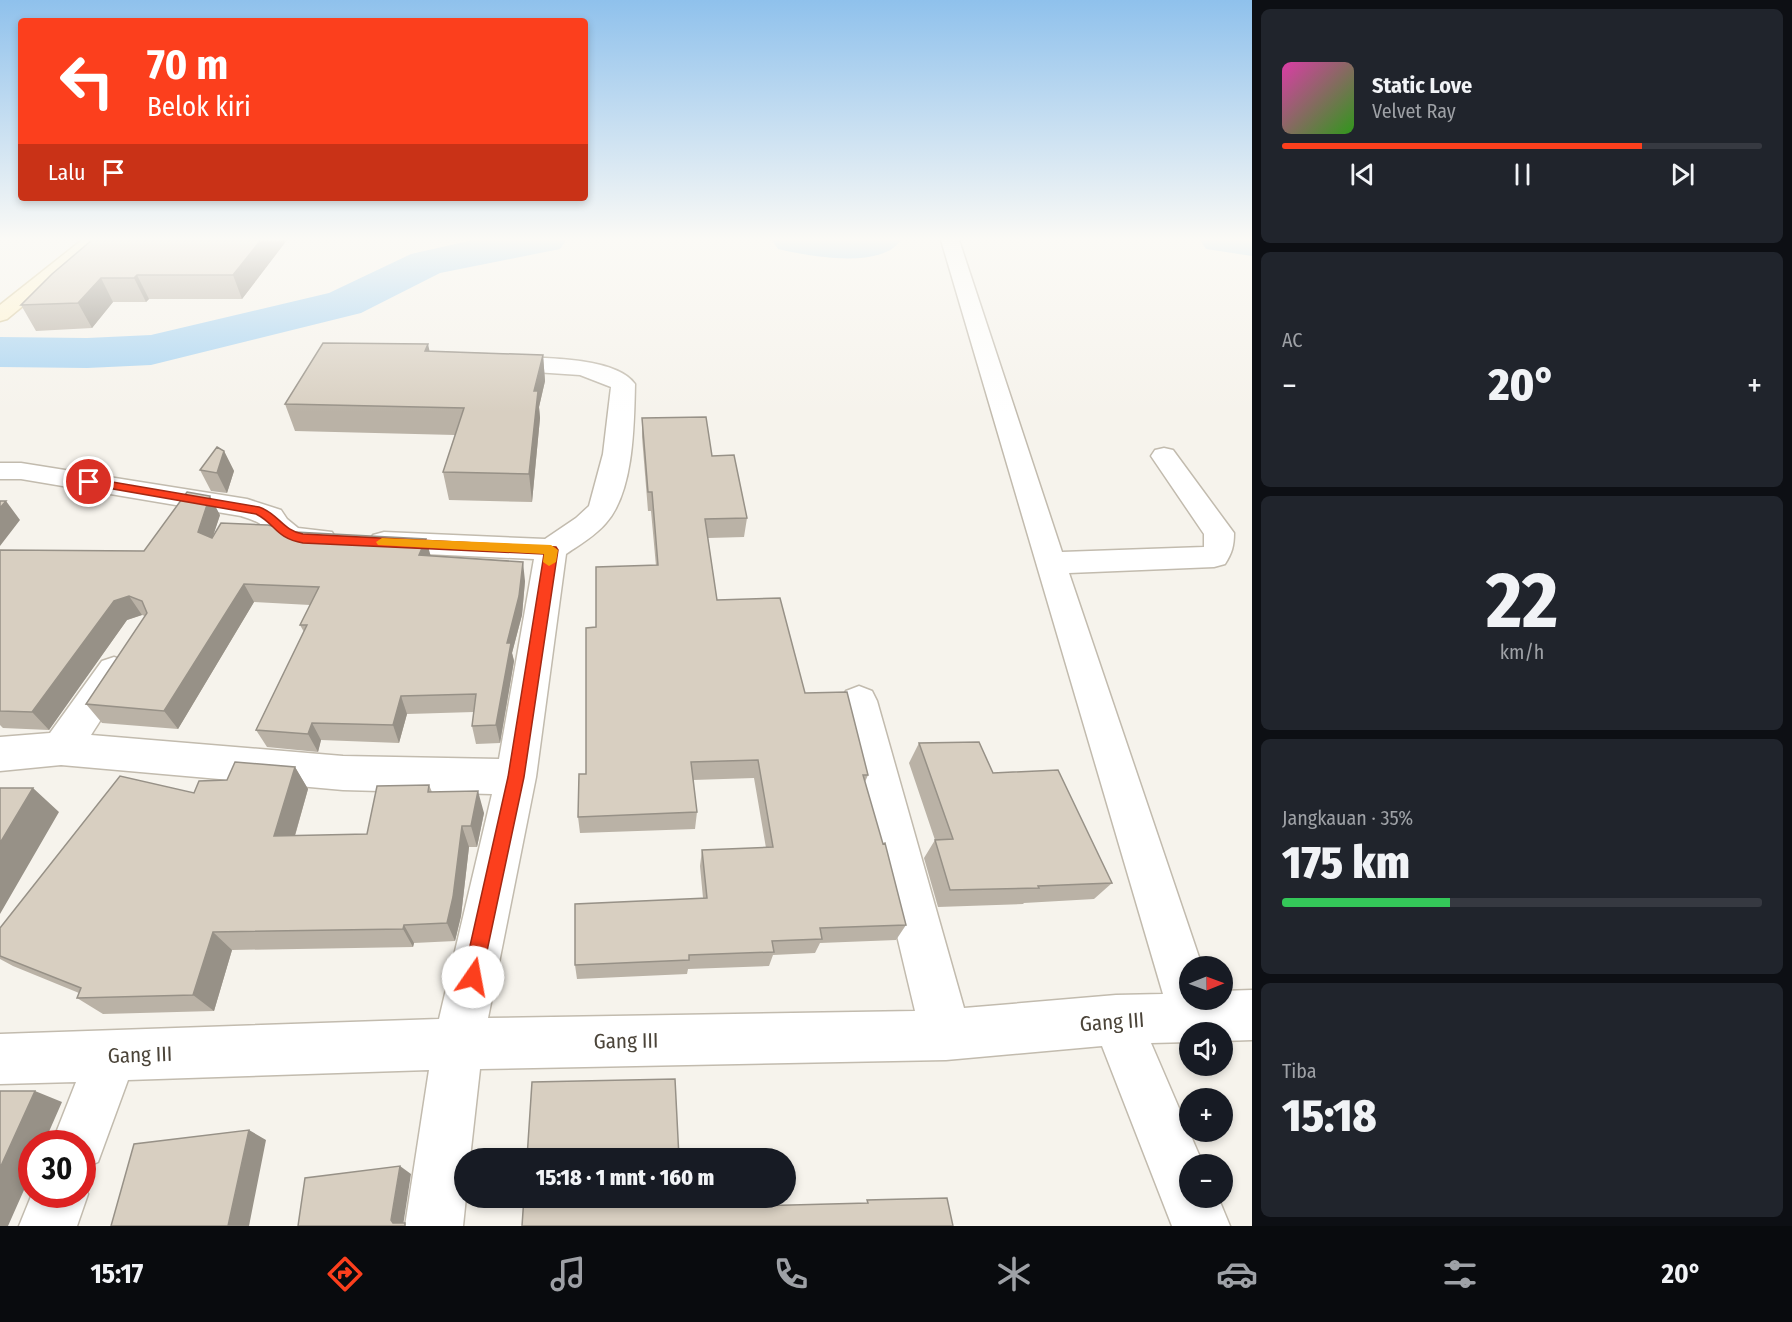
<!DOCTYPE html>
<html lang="id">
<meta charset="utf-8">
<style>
body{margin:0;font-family:"Fira Sans Condensed",sans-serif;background:#20242c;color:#f1f3f6;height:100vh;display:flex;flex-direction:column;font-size:22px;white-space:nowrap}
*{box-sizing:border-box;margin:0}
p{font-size:20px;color:#9ea1a6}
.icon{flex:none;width:33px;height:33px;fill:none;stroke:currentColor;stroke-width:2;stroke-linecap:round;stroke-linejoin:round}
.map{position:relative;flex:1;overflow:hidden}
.drawer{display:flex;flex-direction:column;gap:9px;padding:9px;background:#0d0f14;width:540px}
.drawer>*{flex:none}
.top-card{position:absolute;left:18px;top:18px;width:570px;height:183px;border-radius:6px;box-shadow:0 3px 9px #0003;background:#fc3f1d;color:#fff;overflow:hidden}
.needle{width:39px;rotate:89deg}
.fabs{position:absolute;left:1179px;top:956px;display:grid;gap:12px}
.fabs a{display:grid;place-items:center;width:54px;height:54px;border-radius:50%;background:#171b24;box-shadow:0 3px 9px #0003;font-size:30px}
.speed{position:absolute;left:18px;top:1130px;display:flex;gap:12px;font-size:30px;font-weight:700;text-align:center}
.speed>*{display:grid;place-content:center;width:78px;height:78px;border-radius:50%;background:#171b24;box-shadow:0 3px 9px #0003;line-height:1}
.speed .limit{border:9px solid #d22;background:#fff;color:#111}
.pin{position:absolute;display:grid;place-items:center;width:51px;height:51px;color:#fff;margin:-26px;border:3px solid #fff;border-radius:50%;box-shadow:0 2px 6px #0007}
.me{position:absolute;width:66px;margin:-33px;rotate:12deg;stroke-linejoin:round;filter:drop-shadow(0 0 4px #0008)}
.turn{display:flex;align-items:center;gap:21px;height:126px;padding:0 30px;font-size:27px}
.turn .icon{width:78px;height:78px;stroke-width:2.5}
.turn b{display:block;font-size:42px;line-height:51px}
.then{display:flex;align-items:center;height:57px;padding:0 30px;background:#0003;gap:12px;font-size:22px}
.big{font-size:45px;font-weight:800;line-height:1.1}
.drawer .card{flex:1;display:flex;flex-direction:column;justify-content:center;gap:9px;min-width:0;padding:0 21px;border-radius:9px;background:#20242c}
.drawer .dial{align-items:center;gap:0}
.dial b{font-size:78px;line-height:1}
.song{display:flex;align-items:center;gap:18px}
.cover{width:72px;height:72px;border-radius:9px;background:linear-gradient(135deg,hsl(320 70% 55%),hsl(110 70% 35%))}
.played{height:6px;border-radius:3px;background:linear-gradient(90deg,#fc3f1d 75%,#363941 75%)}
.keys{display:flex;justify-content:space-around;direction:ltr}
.heat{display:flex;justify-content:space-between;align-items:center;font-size:33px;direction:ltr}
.charge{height:9px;border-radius:4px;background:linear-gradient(90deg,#34c759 35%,#363941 0)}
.trip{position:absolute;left:454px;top:1148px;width:342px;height:60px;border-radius:30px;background:#171b24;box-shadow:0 3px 9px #0003;font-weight:800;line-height:60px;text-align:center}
.menu{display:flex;height:96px;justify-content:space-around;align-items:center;background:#090b0e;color:#9ea1a6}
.menu .icon{width:42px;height:42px}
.menu .active{color:#fc3f1d}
.menu b{font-size:27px;color:#f1f3f6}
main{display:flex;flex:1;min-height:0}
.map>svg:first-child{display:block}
</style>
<main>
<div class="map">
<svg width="1252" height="1226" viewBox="0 0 1252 1226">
<rect width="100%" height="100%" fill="#f6f3ec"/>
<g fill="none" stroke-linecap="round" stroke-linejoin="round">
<path fill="#a9d4f2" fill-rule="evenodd" d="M 473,240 L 566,240 L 560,249 L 440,273 L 361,313 L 151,365 L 87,368 L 0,367 L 0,337 L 87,338 L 151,335 L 329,293 L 411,254 Z
M 772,240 L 901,240 C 881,270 808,256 778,249 Z
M 1200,240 L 1252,240 L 1252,256 L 1206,249 Z"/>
<defs>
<path id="minor" d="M 941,240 L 959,240 L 1062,552 L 1204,547 L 1204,534 L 1151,456 L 1155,450 L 1164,448 L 1173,450 L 1234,533 C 1234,546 1232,553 1225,564 L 1214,567 L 1069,573 L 1202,966 L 1190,966 L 1190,999 L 1222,999 L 1222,991 L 1252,990 L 1252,1040 L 1222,1041 L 1222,1032 L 1190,1032 L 1190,1042 L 1151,1043 L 1203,1164 L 1190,1164 L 1190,1197 L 1218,1197 L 1230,1226 L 1172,1226 L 1102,1046 L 946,1060 L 480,1069 L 470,1158 L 465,1158 L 466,1197 L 463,1226 L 405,1226 L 429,1070 L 128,1080 L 98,1162 L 82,1169 L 82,1143 L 52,1143 L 76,1082 L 0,1084 L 0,1034 L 439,1019 L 492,794 L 343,790 L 61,765 L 0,771 L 0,737 L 50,733 L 102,661 L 114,657 L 126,661 L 132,671 L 91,735 L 343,756 L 499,759 L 534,559 L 384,552 L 373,549 L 369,542 L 373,535 L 384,532 L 545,539 L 576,518 L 589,506 L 603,454 L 611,387 L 580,375 L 491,369 L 488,364 L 491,359 L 499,357 C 532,358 615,355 635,384 C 634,424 634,492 606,523 C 595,536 579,545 566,554 L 536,777 L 488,1018 L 915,1011 L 841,701 L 846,691 L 859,686 L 872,691 L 877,701 L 964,1008 L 1116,995 L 1163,994 Z
M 0,463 L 21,463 L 247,499 L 281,510 L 287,519 L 298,528 L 332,532 L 336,539 L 332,546 C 317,550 293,551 280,543 C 271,538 267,528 259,523 C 254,520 247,518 241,516 L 21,479 L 0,479 Z
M 82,1180 L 88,1194 L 77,1226 L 19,1226 L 32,1194 L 82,1194 Z"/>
<path id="secondary" d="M 82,240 L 103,240 L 7,319 L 0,321 L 0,305 Z"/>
</defs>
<use href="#minor" stroke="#c2bbae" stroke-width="3"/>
<use href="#secondary" stroke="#d6c79b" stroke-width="3"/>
<use href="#minor" fill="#fff" fill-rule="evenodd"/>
<use href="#secondary" fill="#fff3cd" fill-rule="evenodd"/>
</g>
<path fill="#bab2a6" d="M 92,240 L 287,240 L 242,299 L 149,299 L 146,302 L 113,302 L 92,328 L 36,331 L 21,305 Z
M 430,351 L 543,355 L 545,381 L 539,407 L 540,418 L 532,502 L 449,500 L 443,472 L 455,435 L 295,431 L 285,404 Z
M 642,418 L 712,456 L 747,518 L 744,537 L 708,538 L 717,600 L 805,693 L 868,775 L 865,782 L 906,925 L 896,940 L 820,943 L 815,953 L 773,955 L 769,966 L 688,969 L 687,974 L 577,979 L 575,965 L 703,898 L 700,866 L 702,850 L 766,848 L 754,778 L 693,780 L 697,812 L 695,829 L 580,833 L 578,817 L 586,774 L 596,627 L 656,566 L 651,511 L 648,511 L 642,437 Z
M 224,451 L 234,471 L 227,493 L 211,491 L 200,470 Z
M 220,515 L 213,536 L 295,532 L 431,556 L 525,581 L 522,615 L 512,653 L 514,661 L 500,743 L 476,744 L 472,726 L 474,712 L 407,714 L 399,743 L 321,740 L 318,752 L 267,747 L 256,730 L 304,632 L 300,625 L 310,605 L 254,602 L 178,729 L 102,723 L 86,704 L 145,616 L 142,615 L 127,620 L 49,730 L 3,728 L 0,725 L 0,550 L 144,551 Z
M 919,743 L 993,773 L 1112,883 L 1094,899 L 1024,903 L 1023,904 L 938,907 L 924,858 L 935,840 L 909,763 Z
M 295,767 L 308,789 L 295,836 L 367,834 L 429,785 L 432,792 L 484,813 L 477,847 L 469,847 L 461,916 L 455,941 L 414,943 L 413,947 L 232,950 L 214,1011 L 103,1014 L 77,998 L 79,993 L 13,966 L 0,959 L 0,928 L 194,793 L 227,780 Z"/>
<path fill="#979187" d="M 261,240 L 287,240 L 242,299 L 233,275 Z
M 137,275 L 149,299 L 146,302 L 134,278 Z
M 101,278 L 113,302 L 92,328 L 78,303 Z
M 428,344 L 434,371 L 425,351 Z
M 543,355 L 545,381 L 539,407 L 540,418 L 532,502 L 529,474 L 534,391 Z
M 224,451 L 234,471 L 227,493 L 217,473 Z
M 210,496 L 220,515 L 208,551 L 198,532 Z
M 6,501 L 20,520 L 0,546 L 0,508 Z
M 426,539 L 431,557 L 419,555 Z
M 523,562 L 525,581 L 522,615 L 512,653 L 514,661 L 500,743 L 496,725 L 507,643 Z
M 244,584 L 254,602 L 178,729 L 164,711 Z
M 129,596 L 142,615 L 127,620 L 49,730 L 32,712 L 114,601 Z
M 401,696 L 407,714 L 399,743 L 393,725 Z
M 312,723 L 321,740 L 318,752 L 308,734 Z
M 295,767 L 308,789 L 289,856 L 274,836 Z
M 33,788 L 59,812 L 0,914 L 0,843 Z
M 478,791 L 484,813 L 477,847 L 471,826 Z
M 462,826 L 469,847 L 461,916 L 455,941 L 447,923 Z
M 404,925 L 414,943 L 413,947 L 403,929 Z
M 213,932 L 232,950 L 214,1011 L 193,995 Z
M 35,1091 L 62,1102 L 44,1143 L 32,1143 L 32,1172 L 8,1226 L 0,1226 L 0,1168 Z
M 249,1130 L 266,1140 L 249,1226 L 228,1226 Z
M 400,1166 L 411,1174 L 403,1226 L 393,1223 L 391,1220 Z"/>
<path fill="#d8cfc1" stroke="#979187" stroke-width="1.5" d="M 92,240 L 261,240 L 233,275 L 137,275 L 134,278 L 101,278 L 78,303 L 21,305 L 52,274 Z
M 323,343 L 428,344 L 425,351 L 543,355 L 534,391 L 538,391 L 529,474 L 443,472 L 464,408 L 285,404 Z
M 706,417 L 712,456 L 734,455 L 747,518 L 705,519 L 717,600 L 780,598 L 805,693 L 847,692 L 868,775 L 863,775 L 883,844 L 885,843 L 906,925 L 820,928 L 822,939 L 772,941 L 774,952 L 689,955 L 689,960 L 575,965 L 575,904 L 707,898 L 702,850 L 773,847 L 758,760 L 691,762 L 697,812 L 578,817 L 579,774 L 586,774 L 586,628 L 596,627 L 596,567 L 658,565 L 652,492 L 648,492 L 642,418 Z
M 217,447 L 224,451 L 217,473 L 200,470 Z
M 187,492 L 210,496 L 198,532 L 212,538 L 221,523 L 268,525 L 295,532 L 426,539 L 419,555 L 523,562 L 519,596 L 507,643 L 511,643 L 496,725 L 472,726 L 476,694 L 401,696 L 393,725 L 312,723 L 308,734 L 256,730 L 307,625 L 300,625 L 319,587 L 244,584 L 164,711 L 86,704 L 147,613 L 142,601 L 129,596 L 114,601 L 32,712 L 0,711 L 0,550 L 144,551 Z
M 0,501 L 6,501 L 0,508 Z
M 979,742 L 993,773 L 1058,770 L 1112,883 L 1038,886 L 1039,888 L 950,890 L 935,840 L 953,839 L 919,743 Z
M 235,762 L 295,767 L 274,836 L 367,834 L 377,786 L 429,785 L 428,792 L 478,791 L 471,826 L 462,826 L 453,897 L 447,923 L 404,925 L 403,929 L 213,932 L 193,995 L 77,998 L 81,988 L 0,956 L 0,928 L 120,776 L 194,793 L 199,781 L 227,780 Z
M 0,788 L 33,788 L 0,843 Z
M 675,1079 L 679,1158 L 527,1158 L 532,1082 Z
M 0,1091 L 35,1091 L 0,1168 Z
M 249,1130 L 228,1226 L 111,1226 L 134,1144 Z
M 400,1166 L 391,1220 L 393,1223 L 405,1223 L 405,1226 L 298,1226 L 305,1178 Z
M 524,1197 L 748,1197 L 749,1206 L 868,1203 L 867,1200 L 947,1198 L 953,1226 L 522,1226 Z"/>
<linearGradient id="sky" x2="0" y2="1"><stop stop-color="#8fc1ec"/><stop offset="0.58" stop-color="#fbfaf6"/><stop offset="1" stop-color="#fbfaf6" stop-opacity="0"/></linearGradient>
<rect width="1252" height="412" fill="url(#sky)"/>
<path fill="#fc3f1d" stroke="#a42913" stroke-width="1.5" d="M 89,478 L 259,507 C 278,513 283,531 303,534 L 556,547 L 558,550 L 524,777 L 480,984 L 473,987 L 466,984 L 463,977 L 508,777 L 544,554 L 303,543 C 275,538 276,524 256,514 L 85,484 L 85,479 Z"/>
<path fill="#f59e0b" d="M 382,538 L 551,545 L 558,550 L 556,562 L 549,566 L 543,562 L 544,554 L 378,545 L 376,542 Z"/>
<g text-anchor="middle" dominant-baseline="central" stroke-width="5" stroke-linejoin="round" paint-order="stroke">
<g font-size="21" fill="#4b4439" stroke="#fff">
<text transform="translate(1112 1022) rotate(-4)">Gang III</text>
<text transform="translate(626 1041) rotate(-1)">Gang III</text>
<text transform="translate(140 1055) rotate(-2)">Gang III</text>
</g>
</g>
</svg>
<div class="fabs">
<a><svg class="needle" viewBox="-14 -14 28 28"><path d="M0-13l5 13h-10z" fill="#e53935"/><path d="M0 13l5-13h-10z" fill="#9ea1a6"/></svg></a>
<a><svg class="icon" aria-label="sound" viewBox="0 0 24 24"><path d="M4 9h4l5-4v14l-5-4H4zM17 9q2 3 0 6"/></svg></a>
<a>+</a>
<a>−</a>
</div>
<div class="speed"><div class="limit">30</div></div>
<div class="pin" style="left:89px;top:482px;background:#d93025"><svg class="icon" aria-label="arrive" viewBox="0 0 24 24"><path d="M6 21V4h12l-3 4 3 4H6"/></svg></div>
<svg class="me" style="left:473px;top:977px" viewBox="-20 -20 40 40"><circle r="19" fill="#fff"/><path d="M0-13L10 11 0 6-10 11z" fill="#fc3f1d"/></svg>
<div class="trip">15:18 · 1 mnt · 160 m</div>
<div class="top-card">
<div class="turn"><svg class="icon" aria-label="left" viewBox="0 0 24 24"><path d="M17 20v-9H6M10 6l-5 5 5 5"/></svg><div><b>70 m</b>Belok kiri</div></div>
<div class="then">Lalu<svg class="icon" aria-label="arrive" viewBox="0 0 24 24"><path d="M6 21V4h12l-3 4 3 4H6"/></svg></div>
</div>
</div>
<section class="drawer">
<div class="card">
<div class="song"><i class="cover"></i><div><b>Static Love</b><p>Velvet Ray</p></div></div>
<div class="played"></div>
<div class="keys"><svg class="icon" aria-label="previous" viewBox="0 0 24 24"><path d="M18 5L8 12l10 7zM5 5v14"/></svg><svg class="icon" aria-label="pause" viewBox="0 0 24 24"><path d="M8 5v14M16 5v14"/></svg><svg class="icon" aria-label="next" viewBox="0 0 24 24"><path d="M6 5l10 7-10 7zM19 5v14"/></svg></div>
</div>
<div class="card"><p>AC</p>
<div class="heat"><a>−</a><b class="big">20°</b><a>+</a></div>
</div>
<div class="card dial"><b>22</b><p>km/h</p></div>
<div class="card"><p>Jangkauan · 35%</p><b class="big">175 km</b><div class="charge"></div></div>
<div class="card"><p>Tiba</p><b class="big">15:18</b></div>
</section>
</main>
<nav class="menu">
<b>15:17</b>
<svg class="icon active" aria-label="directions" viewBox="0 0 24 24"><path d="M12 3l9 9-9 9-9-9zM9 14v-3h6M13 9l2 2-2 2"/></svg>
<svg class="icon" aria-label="music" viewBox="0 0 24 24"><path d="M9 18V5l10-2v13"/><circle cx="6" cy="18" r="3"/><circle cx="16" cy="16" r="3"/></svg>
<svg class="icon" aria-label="phone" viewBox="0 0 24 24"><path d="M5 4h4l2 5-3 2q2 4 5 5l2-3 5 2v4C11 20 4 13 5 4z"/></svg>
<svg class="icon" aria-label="climate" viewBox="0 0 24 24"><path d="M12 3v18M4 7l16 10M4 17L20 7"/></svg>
<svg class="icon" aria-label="car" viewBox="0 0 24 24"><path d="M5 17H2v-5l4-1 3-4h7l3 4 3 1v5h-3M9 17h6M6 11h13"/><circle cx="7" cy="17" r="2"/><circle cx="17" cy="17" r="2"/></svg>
<svg class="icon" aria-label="filters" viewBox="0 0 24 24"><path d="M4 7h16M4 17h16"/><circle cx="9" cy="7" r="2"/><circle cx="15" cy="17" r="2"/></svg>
<b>20°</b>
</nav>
